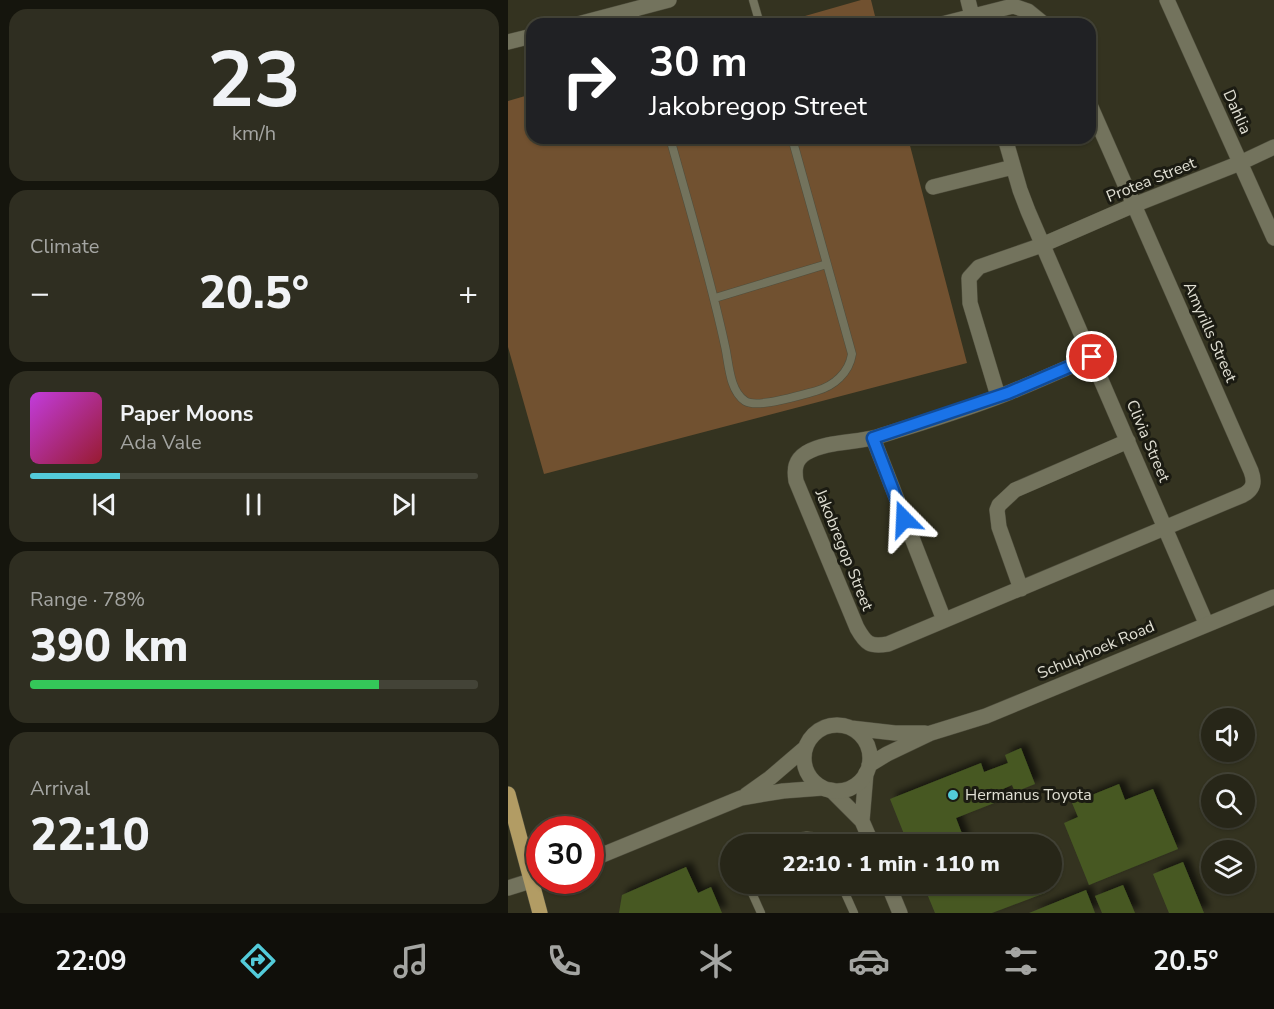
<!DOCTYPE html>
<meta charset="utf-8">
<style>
body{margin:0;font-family:"Nunito Sans",sans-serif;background:#2f2e21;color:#f1f3f6;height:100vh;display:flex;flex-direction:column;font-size:22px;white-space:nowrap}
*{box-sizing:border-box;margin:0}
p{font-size:20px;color:#a4a5a2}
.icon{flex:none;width:33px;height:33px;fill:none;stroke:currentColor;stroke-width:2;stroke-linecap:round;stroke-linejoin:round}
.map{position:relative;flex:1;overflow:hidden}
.side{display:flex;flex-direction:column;gap:9px;padding:9px;background:#15150d;width:508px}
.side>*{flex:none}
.hud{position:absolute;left:18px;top:18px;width:570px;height:126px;border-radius:18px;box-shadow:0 2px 4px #0004,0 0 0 2px #434337;background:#202124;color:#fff;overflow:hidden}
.fabs{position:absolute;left:693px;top:708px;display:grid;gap:12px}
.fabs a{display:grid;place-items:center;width:54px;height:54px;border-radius:50%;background:#272618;box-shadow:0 2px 4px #0004,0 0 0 2px #434337;font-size:30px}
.speed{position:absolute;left:18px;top:816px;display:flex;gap:12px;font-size:30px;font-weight:700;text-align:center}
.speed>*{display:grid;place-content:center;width:78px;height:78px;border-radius:50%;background:#272618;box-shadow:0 2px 4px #0004,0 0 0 2px #434337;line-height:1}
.speed .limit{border:9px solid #d22;background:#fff;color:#111}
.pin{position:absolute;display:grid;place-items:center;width:51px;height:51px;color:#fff;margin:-26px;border:3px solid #fff;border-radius:50%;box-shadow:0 2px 6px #0007}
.me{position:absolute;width:66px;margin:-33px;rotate:339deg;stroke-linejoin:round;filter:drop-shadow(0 0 4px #0008)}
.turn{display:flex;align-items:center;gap:21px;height:126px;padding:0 24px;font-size:27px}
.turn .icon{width:78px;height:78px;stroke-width:2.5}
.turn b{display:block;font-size:42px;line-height:51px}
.big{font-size:45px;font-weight:800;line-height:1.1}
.side .tile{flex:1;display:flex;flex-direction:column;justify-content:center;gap:9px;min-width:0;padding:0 21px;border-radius:18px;background:#2f2e21}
.side .dial{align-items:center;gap:0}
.dial b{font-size:78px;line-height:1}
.song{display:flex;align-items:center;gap:18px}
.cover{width:72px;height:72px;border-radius:9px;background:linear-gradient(135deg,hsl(290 70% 55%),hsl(350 70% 35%))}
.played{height:6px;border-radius:3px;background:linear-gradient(90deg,#53cbda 20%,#434337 20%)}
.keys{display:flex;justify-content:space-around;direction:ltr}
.heat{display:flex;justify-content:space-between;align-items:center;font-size:33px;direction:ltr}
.charge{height:9px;border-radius:4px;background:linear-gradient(90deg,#34c759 78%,#434337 0)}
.trip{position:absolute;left:212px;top:834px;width:342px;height:60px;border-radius:30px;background:#272618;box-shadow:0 2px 4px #0004,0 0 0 2px #434337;font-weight:800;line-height:60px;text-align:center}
.tabs{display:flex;height:96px;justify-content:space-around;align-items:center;background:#100f0a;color:#a4a5a2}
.tabs .icon{width:42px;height:42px}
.tabs .on{color:#53cbda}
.tabs b{font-size:27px;color:#f1f3f6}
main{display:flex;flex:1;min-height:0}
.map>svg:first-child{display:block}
</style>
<main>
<section class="side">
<div class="tile dial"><b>23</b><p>km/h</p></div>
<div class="tile"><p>Climate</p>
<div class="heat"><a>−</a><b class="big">20.5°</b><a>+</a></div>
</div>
<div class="tile">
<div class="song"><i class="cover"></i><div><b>Paper Moons</b><p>Ada Vale</p></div></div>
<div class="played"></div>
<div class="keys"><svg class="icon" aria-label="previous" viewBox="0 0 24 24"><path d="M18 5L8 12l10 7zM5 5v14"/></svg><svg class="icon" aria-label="pause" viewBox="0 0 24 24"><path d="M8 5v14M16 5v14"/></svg><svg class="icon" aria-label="next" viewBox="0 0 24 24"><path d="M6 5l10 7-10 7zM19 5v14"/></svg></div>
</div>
<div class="tile"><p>Range · 78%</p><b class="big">390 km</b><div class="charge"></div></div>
<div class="tile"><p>Arrival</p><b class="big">22:10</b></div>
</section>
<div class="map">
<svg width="766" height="913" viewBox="0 0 766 913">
<defs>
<filter id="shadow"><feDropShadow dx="5.5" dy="-5.5" stdDeviation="3" flood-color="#0009"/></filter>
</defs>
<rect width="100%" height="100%" fill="#343320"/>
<path fill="#715130" d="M 353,0 L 363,0 L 369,24 L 269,24 Z
M 24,94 L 24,138 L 400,138 L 459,363 L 36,474 L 0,347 L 0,101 Z"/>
<path fill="#465923" filter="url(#shadow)" d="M 513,748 L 527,784 L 507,792 L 504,785 L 495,789 L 499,798 L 448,818 L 458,844 L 400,844 L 382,799 L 473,763 L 476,772 L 500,763 L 497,755 Z
M 611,784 L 617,800 L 645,789 L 670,849 L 581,885 L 556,823 L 570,817 L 564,803 Z
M 675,862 L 696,913 L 661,913 L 645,874 Z
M 178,867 L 190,893 L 203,887 L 214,913 L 111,913 L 114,895 Z
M 415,884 L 534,884 L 537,893 L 484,913 L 427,913 Z
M 615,885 L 627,913 L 594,913 L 587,896 Z
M 578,890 L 587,913 L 521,913 Z"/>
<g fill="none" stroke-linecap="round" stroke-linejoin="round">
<defs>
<path id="service" d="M 245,0 L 252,24
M 125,10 L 130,24
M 162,138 C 181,207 202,276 217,346 C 221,363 221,390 237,401 C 249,409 293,395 308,391 C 326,386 341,373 344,354 L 284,138
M 207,298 L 319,264
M 275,844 C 289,838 303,829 315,844
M 240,884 L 253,913
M 333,884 L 346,913"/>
<path id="minor" d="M 460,0 L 466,24
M 659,0 L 766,238
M 70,24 L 161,0
M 434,24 L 505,6 L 520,11 L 536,24
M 0,42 L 24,36
M 582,105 L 743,471 C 747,482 746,489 735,495 L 380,644 C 362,647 358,644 349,628 L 288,481 C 286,469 287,460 298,453 C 318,441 347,443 369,437 C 413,423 457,410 500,393 C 528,382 556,369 584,357
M 497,138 L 512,190 L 520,211 L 698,623
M 425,187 L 505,167
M 490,396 L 462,303 L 461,278 L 471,267 L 534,245 L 626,205 L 732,163 L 766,147
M 365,438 L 436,620
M 513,589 L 491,527 L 489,510 L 491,505 L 507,490 L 620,441
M 323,790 L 354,821 L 364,844
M 354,821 L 358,773
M 380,884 L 392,913"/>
<path id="tertiary" d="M296 758a33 33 0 1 1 66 0a33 33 0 1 1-66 0Z
M 343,728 L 387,733 L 417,733
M 361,765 L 379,754 L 423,733 L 478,716 L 766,597
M 238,795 L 262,778 L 297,748
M 82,860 L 233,798 L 275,791 L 315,788
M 0,888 L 32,878"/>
<path id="primary" d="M 0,794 L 32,913"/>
</defs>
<use href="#service" stroke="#4f4e3d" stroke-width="9"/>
<use href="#minor" stroke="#4f4e3d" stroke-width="16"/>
<use href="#tertiary" stroke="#4f4e3d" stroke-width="16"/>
<use href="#primary" stroke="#4f4e3d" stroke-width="16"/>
<use href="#service" stroke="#73735d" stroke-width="8"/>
<use href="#minor" stroke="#73735d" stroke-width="15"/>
<use href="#tertiary" stroke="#73735d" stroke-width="15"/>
<use href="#primary" stroke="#b29c64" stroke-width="15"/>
</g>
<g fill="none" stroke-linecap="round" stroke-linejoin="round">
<defs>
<path id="route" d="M 396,519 L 365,438 L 500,393 L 584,357"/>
</defs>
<use href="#route" stroke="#114b97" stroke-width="15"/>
<use href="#route" stroke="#1a73e8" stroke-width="10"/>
</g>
<circle fill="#53cbda" stroke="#1b1b12" stroke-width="2" cx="445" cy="795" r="6"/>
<g text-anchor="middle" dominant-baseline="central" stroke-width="6" stroke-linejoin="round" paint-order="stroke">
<g font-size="16" fill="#e0dfd3" stroke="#1b1b12">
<text transform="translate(729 112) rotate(66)">Dahlia</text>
<text transform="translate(643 180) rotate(-22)">Protea Street</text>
<text transform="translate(702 332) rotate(66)">Amyrills Street</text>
<text transform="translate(640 441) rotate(67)">Clivia Street</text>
<text transform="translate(336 550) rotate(68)">Jakobregop Street</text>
<text transform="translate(588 650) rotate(-23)">Schulphoek Road</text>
</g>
<g font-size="16" fill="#e0dfd3" stroke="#1b1b12" text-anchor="start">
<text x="457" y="795">Hermanus Toyota</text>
</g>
</g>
</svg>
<div class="fabs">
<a><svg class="icon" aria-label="sound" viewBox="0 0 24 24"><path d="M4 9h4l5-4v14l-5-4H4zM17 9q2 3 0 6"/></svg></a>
<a><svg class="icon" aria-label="search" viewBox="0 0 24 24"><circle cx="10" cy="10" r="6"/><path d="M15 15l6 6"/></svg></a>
<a><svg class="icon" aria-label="layers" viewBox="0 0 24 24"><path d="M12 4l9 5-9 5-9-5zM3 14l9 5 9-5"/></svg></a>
</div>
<div class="speed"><div class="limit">30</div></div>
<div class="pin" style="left:584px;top:357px;background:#d93025"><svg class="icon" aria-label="arrive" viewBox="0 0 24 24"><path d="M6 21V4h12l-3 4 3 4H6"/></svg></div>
<svg class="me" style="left:396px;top:519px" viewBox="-20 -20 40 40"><path d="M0-17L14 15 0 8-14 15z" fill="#1a73e8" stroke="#fff" stroke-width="4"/></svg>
<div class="trip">22:10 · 1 min · 110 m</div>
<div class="hud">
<div class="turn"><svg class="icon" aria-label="right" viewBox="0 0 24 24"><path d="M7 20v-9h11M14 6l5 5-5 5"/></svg><div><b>30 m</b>Jakobregop Street</div></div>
</div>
</div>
</main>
<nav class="tabs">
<b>22:09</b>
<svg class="icon on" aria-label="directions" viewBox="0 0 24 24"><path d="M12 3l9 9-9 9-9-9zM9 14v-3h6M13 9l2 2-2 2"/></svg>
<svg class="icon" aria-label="music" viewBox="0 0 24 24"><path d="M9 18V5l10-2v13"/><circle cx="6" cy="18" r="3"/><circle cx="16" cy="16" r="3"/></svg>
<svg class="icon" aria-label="phone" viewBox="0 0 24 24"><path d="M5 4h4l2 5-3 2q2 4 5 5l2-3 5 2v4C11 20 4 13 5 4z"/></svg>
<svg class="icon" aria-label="climate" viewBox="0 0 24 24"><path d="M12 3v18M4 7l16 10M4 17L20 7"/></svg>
<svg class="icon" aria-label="car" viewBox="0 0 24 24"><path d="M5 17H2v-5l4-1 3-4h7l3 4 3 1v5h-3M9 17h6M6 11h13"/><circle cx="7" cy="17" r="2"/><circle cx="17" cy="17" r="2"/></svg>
<svg class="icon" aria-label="filters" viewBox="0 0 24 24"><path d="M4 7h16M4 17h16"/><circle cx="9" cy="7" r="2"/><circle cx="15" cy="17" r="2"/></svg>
<b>20.5°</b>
</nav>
